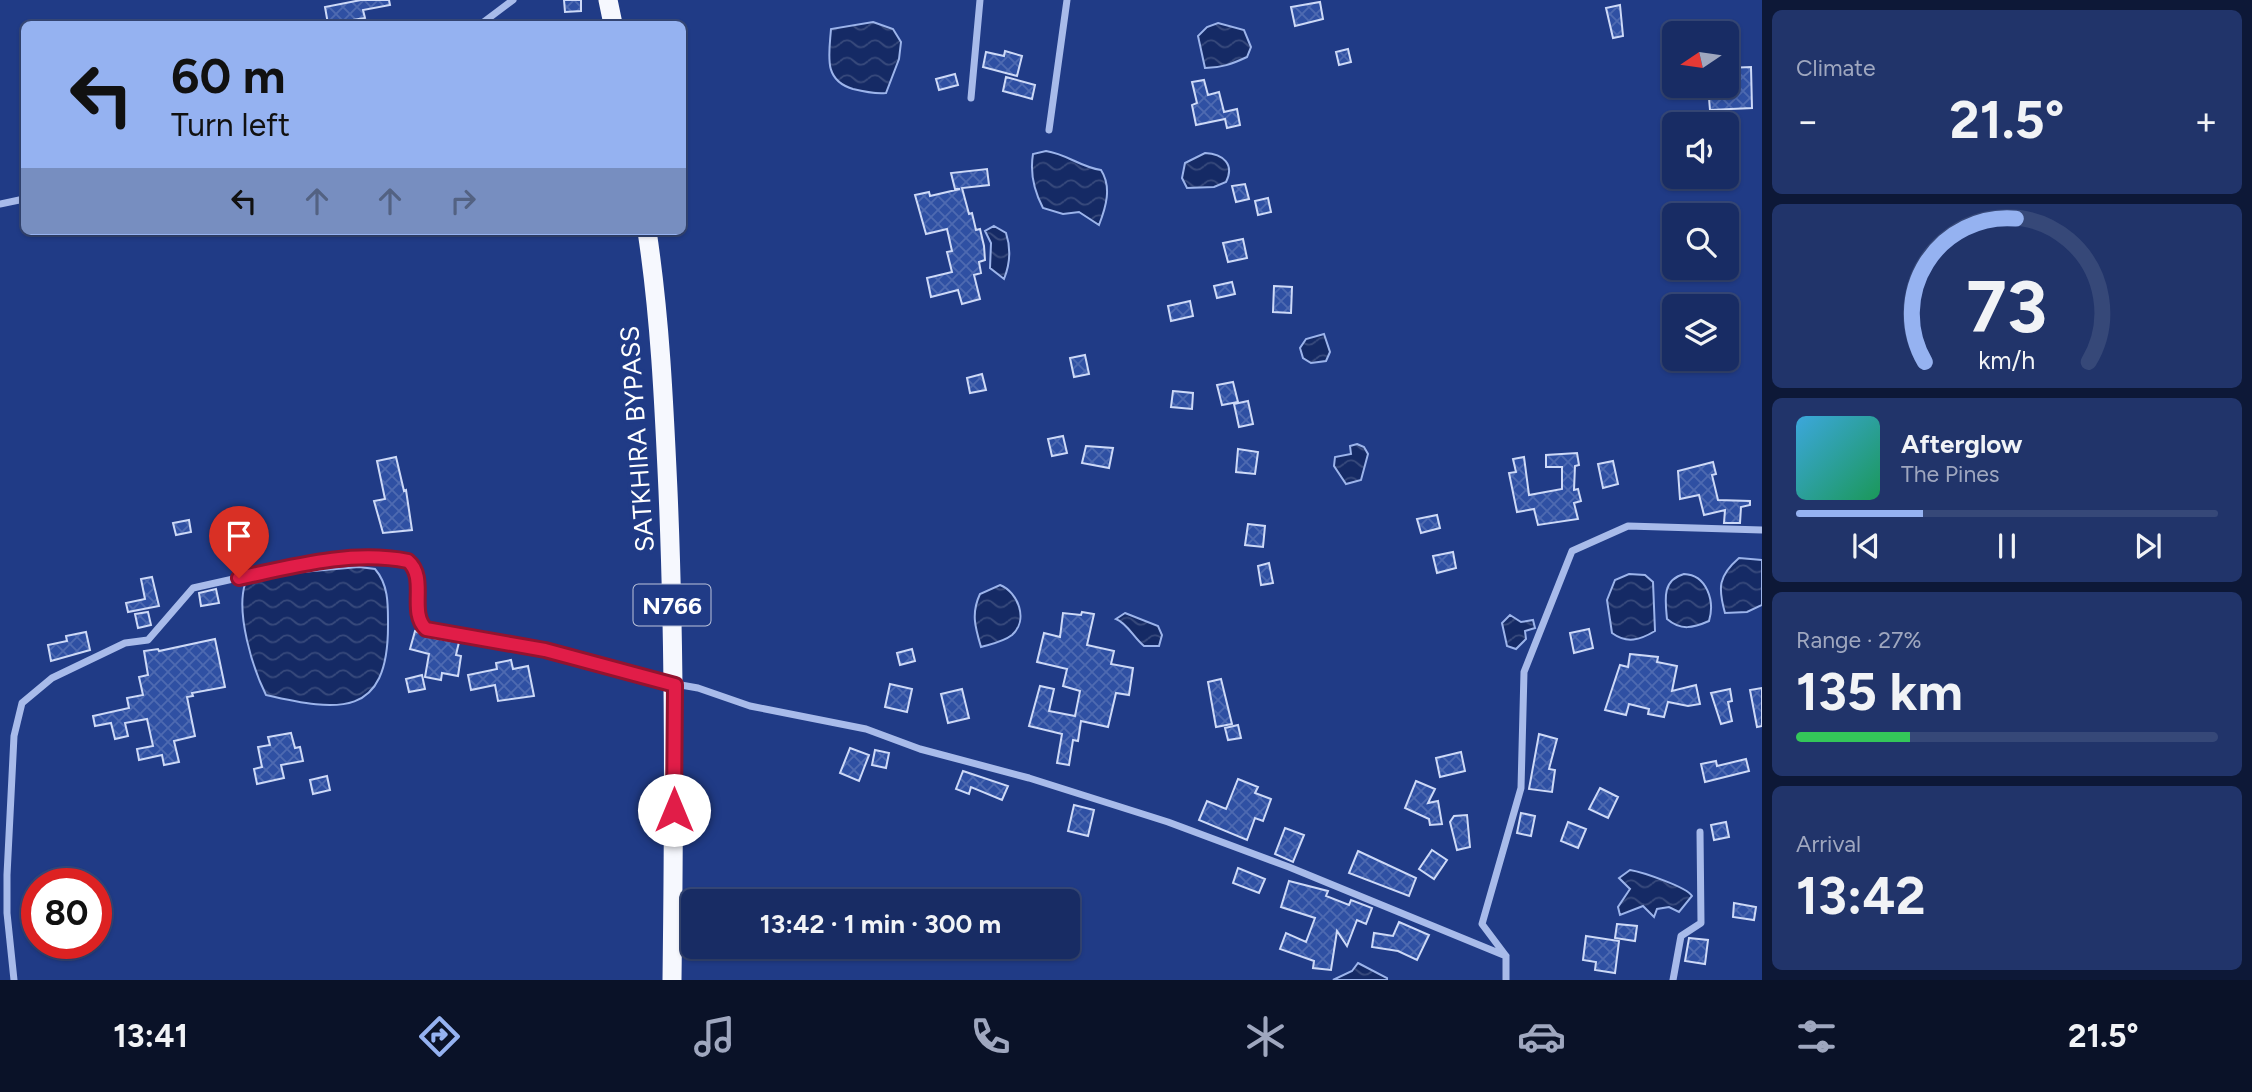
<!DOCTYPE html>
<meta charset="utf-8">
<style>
body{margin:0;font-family:Figtree,sans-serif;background:#21346a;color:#f1f3f6;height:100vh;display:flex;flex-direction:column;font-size:26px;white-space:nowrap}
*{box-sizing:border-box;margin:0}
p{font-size:23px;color:#9fa7bf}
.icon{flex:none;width:38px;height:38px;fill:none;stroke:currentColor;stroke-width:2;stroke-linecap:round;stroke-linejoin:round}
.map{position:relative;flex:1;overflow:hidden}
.side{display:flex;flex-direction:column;gap:10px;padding:10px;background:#0d1837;width:490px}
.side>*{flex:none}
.guide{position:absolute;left:21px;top:21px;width:665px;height:214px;border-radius:10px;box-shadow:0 2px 5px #0004,0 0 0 2px #364878;background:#95b2f1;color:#111;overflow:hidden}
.needle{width:46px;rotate:257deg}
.fabs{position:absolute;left:1662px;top:21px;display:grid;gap:14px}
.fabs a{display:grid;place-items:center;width:77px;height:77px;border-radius:10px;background:#182c64;box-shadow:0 2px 5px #0004,0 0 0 2px #364878;font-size:35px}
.speed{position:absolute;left:21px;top:868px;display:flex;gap:14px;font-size:35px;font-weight:700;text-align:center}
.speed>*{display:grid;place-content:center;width:91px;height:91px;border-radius:50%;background:#182c64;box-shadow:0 2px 5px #0004,0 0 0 2px #364878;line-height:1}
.speed .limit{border:10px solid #d22;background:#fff;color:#111}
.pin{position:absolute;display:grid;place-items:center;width:60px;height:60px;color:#fff;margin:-72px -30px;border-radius:50% 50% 50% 0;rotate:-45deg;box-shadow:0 0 7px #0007}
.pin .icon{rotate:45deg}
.me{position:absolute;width:77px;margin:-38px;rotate:0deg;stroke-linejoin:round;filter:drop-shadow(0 0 5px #0008)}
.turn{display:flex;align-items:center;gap:24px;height:147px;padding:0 35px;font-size:32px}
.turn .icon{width:91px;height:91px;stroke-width:2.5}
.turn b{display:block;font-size:49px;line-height:60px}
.lanes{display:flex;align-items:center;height:66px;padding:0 35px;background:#0003;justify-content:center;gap:35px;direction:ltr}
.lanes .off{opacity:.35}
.big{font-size:52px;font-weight:700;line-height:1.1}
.side .widget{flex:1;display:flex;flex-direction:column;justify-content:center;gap:10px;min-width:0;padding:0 24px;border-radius:10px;background:#21346a}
.side .dial{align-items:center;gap:0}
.dial svg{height:182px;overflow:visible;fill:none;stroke:#364878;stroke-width:7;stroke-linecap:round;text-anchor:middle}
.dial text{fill:#f1f3f6;stroke:none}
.song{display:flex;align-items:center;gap:21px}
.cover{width:84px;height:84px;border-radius:10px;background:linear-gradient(135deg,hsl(200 70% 55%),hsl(150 70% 35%))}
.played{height:7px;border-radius:4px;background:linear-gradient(90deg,#95b2f1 30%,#364878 30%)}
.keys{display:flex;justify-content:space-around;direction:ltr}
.heat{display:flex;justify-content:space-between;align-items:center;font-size:38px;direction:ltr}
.charge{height:10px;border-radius:5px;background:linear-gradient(90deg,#34c759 27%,#364878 0)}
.trip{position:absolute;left:681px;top:889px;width:399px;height:70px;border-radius:10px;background:#182c64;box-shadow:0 2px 5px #0004,0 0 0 2px #364878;font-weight:700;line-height:70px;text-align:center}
.menu{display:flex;height:112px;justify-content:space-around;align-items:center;background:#0a1228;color:#9fa7bf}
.menu .icon{width:49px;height:49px}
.menu .current{color:#95b2f1}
.menu b{font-size:32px;color:#f1f3f6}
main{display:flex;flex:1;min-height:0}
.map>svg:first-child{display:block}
</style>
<main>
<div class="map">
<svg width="1762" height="980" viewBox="0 0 1762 980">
<defs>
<pattern id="water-waves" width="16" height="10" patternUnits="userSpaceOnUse" patternTransform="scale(1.75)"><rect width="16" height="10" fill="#152a65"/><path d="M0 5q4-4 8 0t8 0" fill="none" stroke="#384a7c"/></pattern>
<pattern id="building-cross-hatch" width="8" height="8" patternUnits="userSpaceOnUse" patternTransform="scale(1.75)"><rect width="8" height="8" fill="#2f50a3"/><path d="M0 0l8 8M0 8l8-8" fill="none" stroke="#4e6ab1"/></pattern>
</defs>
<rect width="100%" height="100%" fill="#203b86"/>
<path fill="url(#water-waves)" stroke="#9cb4eb" stroke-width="2" d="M 873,22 L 893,29 L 901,42 L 899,59 L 886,93 C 874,94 865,92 853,89 C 823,80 829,56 831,29 Z
M 1218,23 L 1244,30 L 1251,47 L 1247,57 C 1232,64 1221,68 1205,68 L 1198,36 L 1207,27 Z
M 1046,151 C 1067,154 1080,167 1101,170 C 1112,187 1106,207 1099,225 L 1079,212 L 1063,214 L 1043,208 C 1034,191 1030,172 1033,154 Z
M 1205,153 C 1223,154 1235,164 1226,182 L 1214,187 L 1187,188 L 1182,178 L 1185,163 Z
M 994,226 L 1006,233 C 1011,248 1010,264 1004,279 L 990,268 L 991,243 L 985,231 Z
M 1324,334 L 1330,352 L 1326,361 L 1311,363 L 1303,358 L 1300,348 L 1306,339 Z
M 1357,444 L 1364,447 L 1368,454 L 1361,480 L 1346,484 L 1334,466 L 1335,457 L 1351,454 L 1350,446 Z
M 1739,558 L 1762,560 L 1762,605 L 1747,612 L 1725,613 C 1718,588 1718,576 1739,558 Z
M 359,567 L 375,569 C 389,585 388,606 388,626 C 388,718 339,712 266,695 C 252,667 236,613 245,584 L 290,573 Z
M 1629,574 L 1645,575 L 1653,582 L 1655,631 C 1640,640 1627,644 1612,633 L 1607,600 L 1615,580 Z
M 1684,574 C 1707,575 1715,601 1709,621 C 1693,628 1681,631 1667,619 C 1665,599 1662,580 1684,574 Z
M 1000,585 C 1018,592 1029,620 1012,635 C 1003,642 991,644 981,647 C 975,627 971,613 980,594 Z
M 1125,613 L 1158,626 L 1162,635 L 1159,646 L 1144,646 C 1134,638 1127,623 1116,619 Z
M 1510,615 L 1521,622 L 1533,620 L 1535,628 L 1525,631 L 1526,639 L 1516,649 L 1507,646 L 1502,623 Z
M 1630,870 C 1642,872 1687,887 1692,896 L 1679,912 L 1669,907 L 1657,909 L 1654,917 L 1643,906 L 1620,915 L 1618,907 L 1630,889 L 1619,878 Z
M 1358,963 L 1387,978 L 1387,980 L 1333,980 L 1352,971 Z"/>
<path fill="url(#building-cross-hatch)" stroke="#cdd9f7" stroke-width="2" d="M 361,0 L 389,0 L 390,5 L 363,10 L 365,18 L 328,24 L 325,7 Z
M 564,0 L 581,0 L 581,11 L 565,12 Z
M 1320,2 L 1323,19 L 1295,26 L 1291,7 Z
M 1620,5 L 1623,36 L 1613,38 L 1606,8 Z
M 1348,49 L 1351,62 L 1339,65 L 1336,52 Z
M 1005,51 L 1022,56 L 1017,76 L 983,67 L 986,52 L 1004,56 Z
M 1751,67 L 1752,108 L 1710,110 L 1708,86 L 1727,86 L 1727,68 Z
M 955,74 L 958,85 L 939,90 L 936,79 Z
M 1006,77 L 1035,85 L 1032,99 L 1003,91 Z
M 1204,80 L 1208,95 L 1219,92 L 1224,112 L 1237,109 L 1240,125 L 1227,128 L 1225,119 L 1196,125 L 1192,105 L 1197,103 L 1192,82 Z
M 987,169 L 989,185 L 962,188 L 969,214 L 972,213 L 976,230 L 980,229 L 984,246 L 985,260 L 979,262 L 981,273 L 974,275 L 980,299 L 962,304 L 958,290 L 931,297 L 927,278 L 952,272 L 947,252 L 952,251 L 947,229 L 926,234 L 915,195 L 929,192 L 930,196 L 960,189 L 955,189 L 951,173 Z
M 1245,184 L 1249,199 L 1236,202 L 1232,186 Z
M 1268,198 L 1271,212 L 1258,215 L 1255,201 Z
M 1243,239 L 1247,258 L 1228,262 L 1223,243 Z
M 1232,282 L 1235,294 L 1217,298 L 1214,286 Z
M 1274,286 L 1292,287 L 1291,313 L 1273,312 Z
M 1190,301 L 1193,316 L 1171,321 L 1168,306 Z
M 1085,355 L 1089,374 L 1074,377 L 1070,358 Z
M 982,374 L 986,390 L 970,393 L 967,378 Z
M 1233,382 L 1238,402 L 1222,405 L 1217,385 Z
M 1173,391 L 1193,393 L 1192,409 L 1171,407 Z
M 1248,401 L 1253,424 L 1239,427 L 1234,404 Z
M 1063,436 L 1067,453 L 1052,456 L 1048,439 Z
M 1086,446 L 1113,448 L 1109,468 L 1082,463 Z
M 1238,449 L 1258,452 L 1255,474 L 1236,472 Z
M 1577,453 L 1579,465 L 1575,466 L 1574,490 L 1578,489 L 1581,501 L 1574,503 L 1578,519 L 1538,525 L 1534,509 L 1517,512 L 1509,473 L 1516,472 L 1513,459 L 1524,457 L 1529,495 L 1562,489 L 1562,467 L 1546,467 L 1546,455 Z
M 396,457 L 404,491 L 406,490 L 412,530 L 383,533 L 374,501 L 385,499 L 377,461 Z
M 1613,461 L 1618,484 L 1603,488 L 1598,464 Z
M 1713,462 L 1716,474 L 1712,475 L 1718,500 L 1750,501 L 1750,505 L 1741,507 L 1740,523 L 1724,523 L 1725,510 L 1704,515 L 1699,495 L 1680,499 L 1678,471 Z
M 1437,515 L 1440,528 L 1421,533 L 1417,519 Z
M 189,520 L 191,532 L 176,535 L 173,523 Z
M 1248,524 L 1265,526 L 1263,547 L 1245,545 Z
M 1453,552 L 1456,568 L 1437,573 L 1433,556 Z
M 1269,563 L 1273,583 L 1261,585 L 1258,566 Z
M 152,577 L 159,606 L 128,612 L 126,603 L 145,599 L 141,579 Z
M 216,589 L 219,603 L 201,606 L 199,593 Z
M 148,612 L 151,625 L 138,628 L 135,614 Z
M 1082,612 L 1094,614 L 1087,645 L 1114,651 L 1111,664 L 1133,668 L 1129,695 L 1116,693 L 1108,727 L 1081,721 L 1078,741 L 1073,740 L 1069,765 L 1057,763 L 1062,734 L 1029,726 L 1040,686 L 1054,689 L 1049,711 L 1075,716 L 1080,691 L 1063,686 L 1067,669 L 1037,662 L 1044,633 L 1060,637 L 1063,613 L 1081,615 Z
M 1589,629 L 1593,648 L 1574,653 L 1570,633 Z
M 415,631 L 433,638 L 459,642 L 456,655 L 461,656 L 458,676 L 442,673 L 441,680 L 425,677 L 429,654 L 410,649 Z
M 86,632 L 90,650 L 51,661 L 48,645 L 67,641 L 66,636 Z
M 215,639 L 225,687 L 192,693 L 193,696 L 187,697 L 195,736 L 174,741 L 179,762 L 164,765 L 162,755 L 139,760 L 137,749 L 153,746 L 147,719 L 125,723 L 128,736 L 115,739 L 111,723 L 95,726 L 93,716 L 129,708 L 127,698 L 143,695 L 139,677 L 148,675 L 144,651 L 158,649 L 159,651 Z
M 912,649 L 915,661 L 900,665 L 897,653 Z
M 1630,654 L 1658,657 L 1657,662 L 1677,666 L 1672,691 L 1696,685 L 1700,704 L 1688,706 L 1668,702 L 1664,717 L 1648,714 L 1649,709 L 1629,704 L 1626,715 L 1605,710 L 1620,665 L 1628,667 Z
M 511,660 L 513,669 L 528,666 L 534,696 L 498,701 L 495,685 L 471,690 L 468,675 L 497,669 L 496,663 Z
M 422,675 L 425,689 L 409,692 L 406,679 Z
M 1221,679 L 1232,724 L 1216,727 L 1208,682 Z
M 890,684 L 912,689 L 907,712 L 885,707 Z
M 1762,688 L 1762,726 L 1757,727 L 1750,690 Z
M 962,689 L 969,718 L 948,723 L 941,694 Z
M 1730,689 L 1732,701 L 1728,702 L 1732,721 L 1721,724 L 1711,693 Z
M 1238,725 L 1241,738 L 1228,740 L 1225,728 Z
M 291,733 L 295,748 L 300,747 L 303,761 L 281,765 L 284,778 L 257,784 L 254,769 L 262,767 L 258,747 L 270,745 L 268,737 Z
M 1539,734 L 1557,739 L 1549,769 L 1555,770 L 1552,792 L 1529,789 Z
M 850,748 L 869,755 L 859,781 L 840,773 Z
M 875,750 L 889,753 L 886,768 L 872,765 Z
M 1461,752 L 1465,771 L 1440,777 L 1436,758 Z
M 1746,759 L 1749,771 L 1705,782 L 1701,764 L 1716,761 L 1717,766 Z
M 963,771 L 1008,786 L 1002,800 L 971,787 L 969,794 L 956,789 Z
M 327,776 L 330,790 L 313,794 L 310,780 Z
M 1238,779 L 1258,787 L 1255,793 L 1271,799 L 1263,821 L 1255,818 L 1247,840 L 1199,820 L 1207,801 L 1226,809 Z
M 1416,781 L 1435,789 L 1428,803 L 1438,801 L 1442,824 L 1430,825 L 1429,819 L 1405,808 Z
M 1600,788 L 1618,797 L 1608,818 L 1589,809 Z
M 1074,805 L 1094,810 L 1088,836 L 1068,831 Z
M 1521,813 L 1535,816 L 1531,836 L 1517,833 Z
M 1467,815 L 1470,847 L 1457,850 L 1450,822 L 1454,816 Z
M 1568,822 L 1586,829 L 1578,848 L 1561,841 Z
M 1726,822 L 1729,837 L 1714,840 L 1711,825 Z
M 1285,828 L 1304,835 L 1293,862 L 1275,854 Z
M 1432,850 L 1447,860 L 1434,879 L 1419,869 Z
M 1358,851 L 1416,878 L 1409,896 L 1349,873 Z
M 1238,868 L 1265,879 L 1259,893 L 1233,883 Z
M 1289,881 L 1328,891 L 1326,896 L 1349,905 L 1351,900 L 1372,908 L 1366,924 L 1357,920 L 1347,946 L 1337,931 L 1331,970 L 1313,968 L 1314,961 L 1280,949 L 1286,933 L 1306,942 L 1315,918 L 1281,907 Z
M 1734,903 L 1756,907 L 1754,920 L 1733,917 Z
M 1399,922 L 1429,935 L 1417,960 L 1398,951 L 1372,947 L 1374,933 L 1393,936 Z
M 1617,924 L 1637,926 L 1635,941 L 1615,938 Z
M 1586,936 L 1619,941 L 1615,973 L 1595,970 L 1596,962 L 1583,960 Z
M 1689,938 L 1708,940 L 1705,964 L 1685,961 Z"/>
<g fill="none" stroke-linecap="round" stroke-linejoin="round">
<path stroke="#a8bbea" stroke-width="7" d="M 481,24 L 513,0
M 971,98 L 980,0
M 1049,130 L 1067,0
M 0,204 L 24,199
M 14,980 L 7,913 L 7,875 L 14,736 L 22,703 L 52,678 L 125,643 L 148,640 L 193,588 L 309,562 L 387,557 L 413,565 L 420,621 L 434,632 L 545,650 L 641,678 L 698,688 L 750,706 L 866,729 L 920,749 L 1029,778 L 1168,822 L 1289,867 L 1506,956
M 1506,980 L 1506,956 L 1482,924 L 1521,788 L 1524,672 L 1572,551 L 1628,526 L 1762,530
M 1673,980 L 1681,936 L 1701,923 L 1700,832"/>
<path stroke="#f6f8fe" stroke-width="19" d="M 608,0 L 613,24
M 647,231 C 660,316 664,404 668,491 C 675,654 674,817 672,980"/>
</g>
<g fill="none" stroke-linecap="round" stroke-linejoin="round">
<defs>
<path id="route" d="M 239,578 C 294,566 352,550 408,561 C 428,578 408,612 426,629 L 545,650 L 675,685 L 674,810"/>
</defs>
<use href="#route" stroke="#92132f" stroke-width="18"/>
<use href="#route" stroke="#e11d48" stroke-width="12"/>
</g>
<g text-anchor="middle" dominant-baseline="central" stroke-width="7" stroke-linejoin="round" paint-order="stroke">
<rect fill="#203b86" stroke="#bcc4db" stroke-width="2" x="633.5" y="584.5" width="77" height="41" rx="5"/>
<g font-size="24" font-weight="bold" fill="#fff">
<text x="672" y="605">N766</text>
</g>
<g font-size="26" fill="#fff" stroke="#203b86">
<text transform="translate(637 439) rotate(-94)">SATKHIRA BYPASS</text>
</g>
</g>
</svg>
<div class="fabs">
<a><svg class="needle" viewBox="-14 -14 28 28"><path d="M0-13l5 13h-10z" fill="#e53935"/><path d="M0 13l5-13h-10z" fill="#9fa7bf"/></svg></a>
<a><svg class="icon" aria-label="sound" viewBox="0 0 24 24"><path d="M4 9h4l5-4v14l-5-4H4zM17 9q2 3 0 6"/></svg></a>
<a><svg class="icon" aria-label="search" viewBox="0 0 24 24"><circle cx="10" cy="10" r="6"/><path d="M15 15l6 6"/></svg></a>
<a><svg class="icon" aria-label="layers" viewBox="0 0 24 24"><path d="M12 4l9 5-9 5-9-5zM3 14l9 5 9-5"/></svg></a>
</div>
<div class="speed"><div class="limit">80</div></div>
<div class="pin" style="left:239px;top:578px;background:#d93025"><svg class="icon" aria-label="arrive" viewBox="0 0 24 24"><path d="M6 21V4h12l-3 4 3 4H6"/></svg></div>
<svg class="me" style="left:674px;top:810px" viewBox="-20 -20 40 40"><circle r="19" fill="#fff"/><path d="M0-13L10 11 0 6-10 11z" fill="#e11d48"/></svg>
<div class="trip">13:42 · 1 min · 300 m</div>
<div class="guide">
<div class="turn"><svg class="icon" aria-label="left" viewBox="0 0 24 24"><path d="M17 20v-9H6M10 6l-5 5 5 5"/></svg><div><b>60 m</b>Turn left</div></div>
<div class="lanes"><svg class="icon" aria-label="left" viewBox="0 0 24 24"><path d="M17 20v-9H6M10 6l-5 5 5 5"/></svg><svg class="icon off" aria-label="ahead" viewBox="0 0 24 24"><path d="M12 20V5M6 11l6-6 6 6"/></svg><svg class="icon off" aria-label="ahead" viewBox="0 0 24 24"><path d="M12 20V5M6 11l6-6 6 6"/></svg><svg class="icon off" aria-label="right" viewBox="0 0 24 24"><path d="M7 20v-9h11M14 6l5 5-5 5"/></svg></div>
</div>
</div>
<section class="side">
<div class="widget"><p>Climate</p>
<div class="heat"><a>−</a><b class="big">21.5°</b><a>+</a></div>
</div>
<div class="widget dial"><svg viewBox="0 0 100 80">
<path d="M14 69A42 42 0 1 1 86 69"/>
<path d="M14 69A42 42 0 0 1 54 6" stroke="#95b2f1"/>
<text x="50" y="56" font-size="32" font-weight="700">73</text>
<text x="50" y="72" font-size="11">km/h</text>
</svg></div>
<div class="widget">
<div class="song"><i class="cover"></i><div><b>Afterglow</b><p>The Pines</p></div></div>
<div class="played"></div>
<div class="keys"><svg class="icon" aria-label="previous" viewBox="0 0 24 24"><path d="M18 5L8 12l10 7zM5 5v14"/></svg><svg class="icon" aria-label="pause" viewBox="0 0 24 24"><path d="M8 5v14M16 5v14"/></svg><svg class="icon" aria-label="next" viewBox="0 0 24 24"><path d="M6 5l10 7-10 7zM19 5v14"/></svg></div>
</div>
<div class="widget"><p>Range · 27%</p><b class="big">135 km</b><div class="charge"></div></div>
<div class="widget"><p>Arrival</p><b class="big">13:42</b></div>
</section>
</main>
<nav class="menu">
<b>13:41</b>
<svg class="icon current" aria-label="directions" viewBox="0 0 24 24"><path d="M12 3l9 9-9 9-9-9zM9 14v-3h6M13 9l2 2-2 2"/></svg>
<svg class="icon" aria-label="music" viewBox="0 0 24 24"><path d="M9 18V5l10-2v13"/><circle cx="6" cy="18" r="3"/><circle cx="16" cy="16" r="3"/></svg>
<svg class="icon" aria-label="phone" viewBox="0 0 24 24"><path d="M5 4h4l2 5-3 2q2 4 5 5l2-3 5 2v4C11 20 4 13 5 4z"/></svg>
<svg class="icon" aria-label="climate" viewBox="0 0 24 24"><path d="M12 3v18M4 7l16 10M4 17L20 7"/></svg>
<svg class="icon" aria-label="car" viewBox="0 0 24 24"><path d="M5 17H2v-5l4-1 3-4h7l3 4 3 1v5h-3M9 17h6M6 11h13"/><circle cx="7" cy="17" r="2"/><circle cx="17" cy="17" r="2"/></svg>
<svg class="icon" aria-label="filters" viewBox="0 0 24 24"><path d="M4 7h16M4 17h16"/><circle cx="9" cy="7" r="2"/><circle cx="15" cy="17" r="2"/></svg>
<b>21.5°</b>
</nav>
